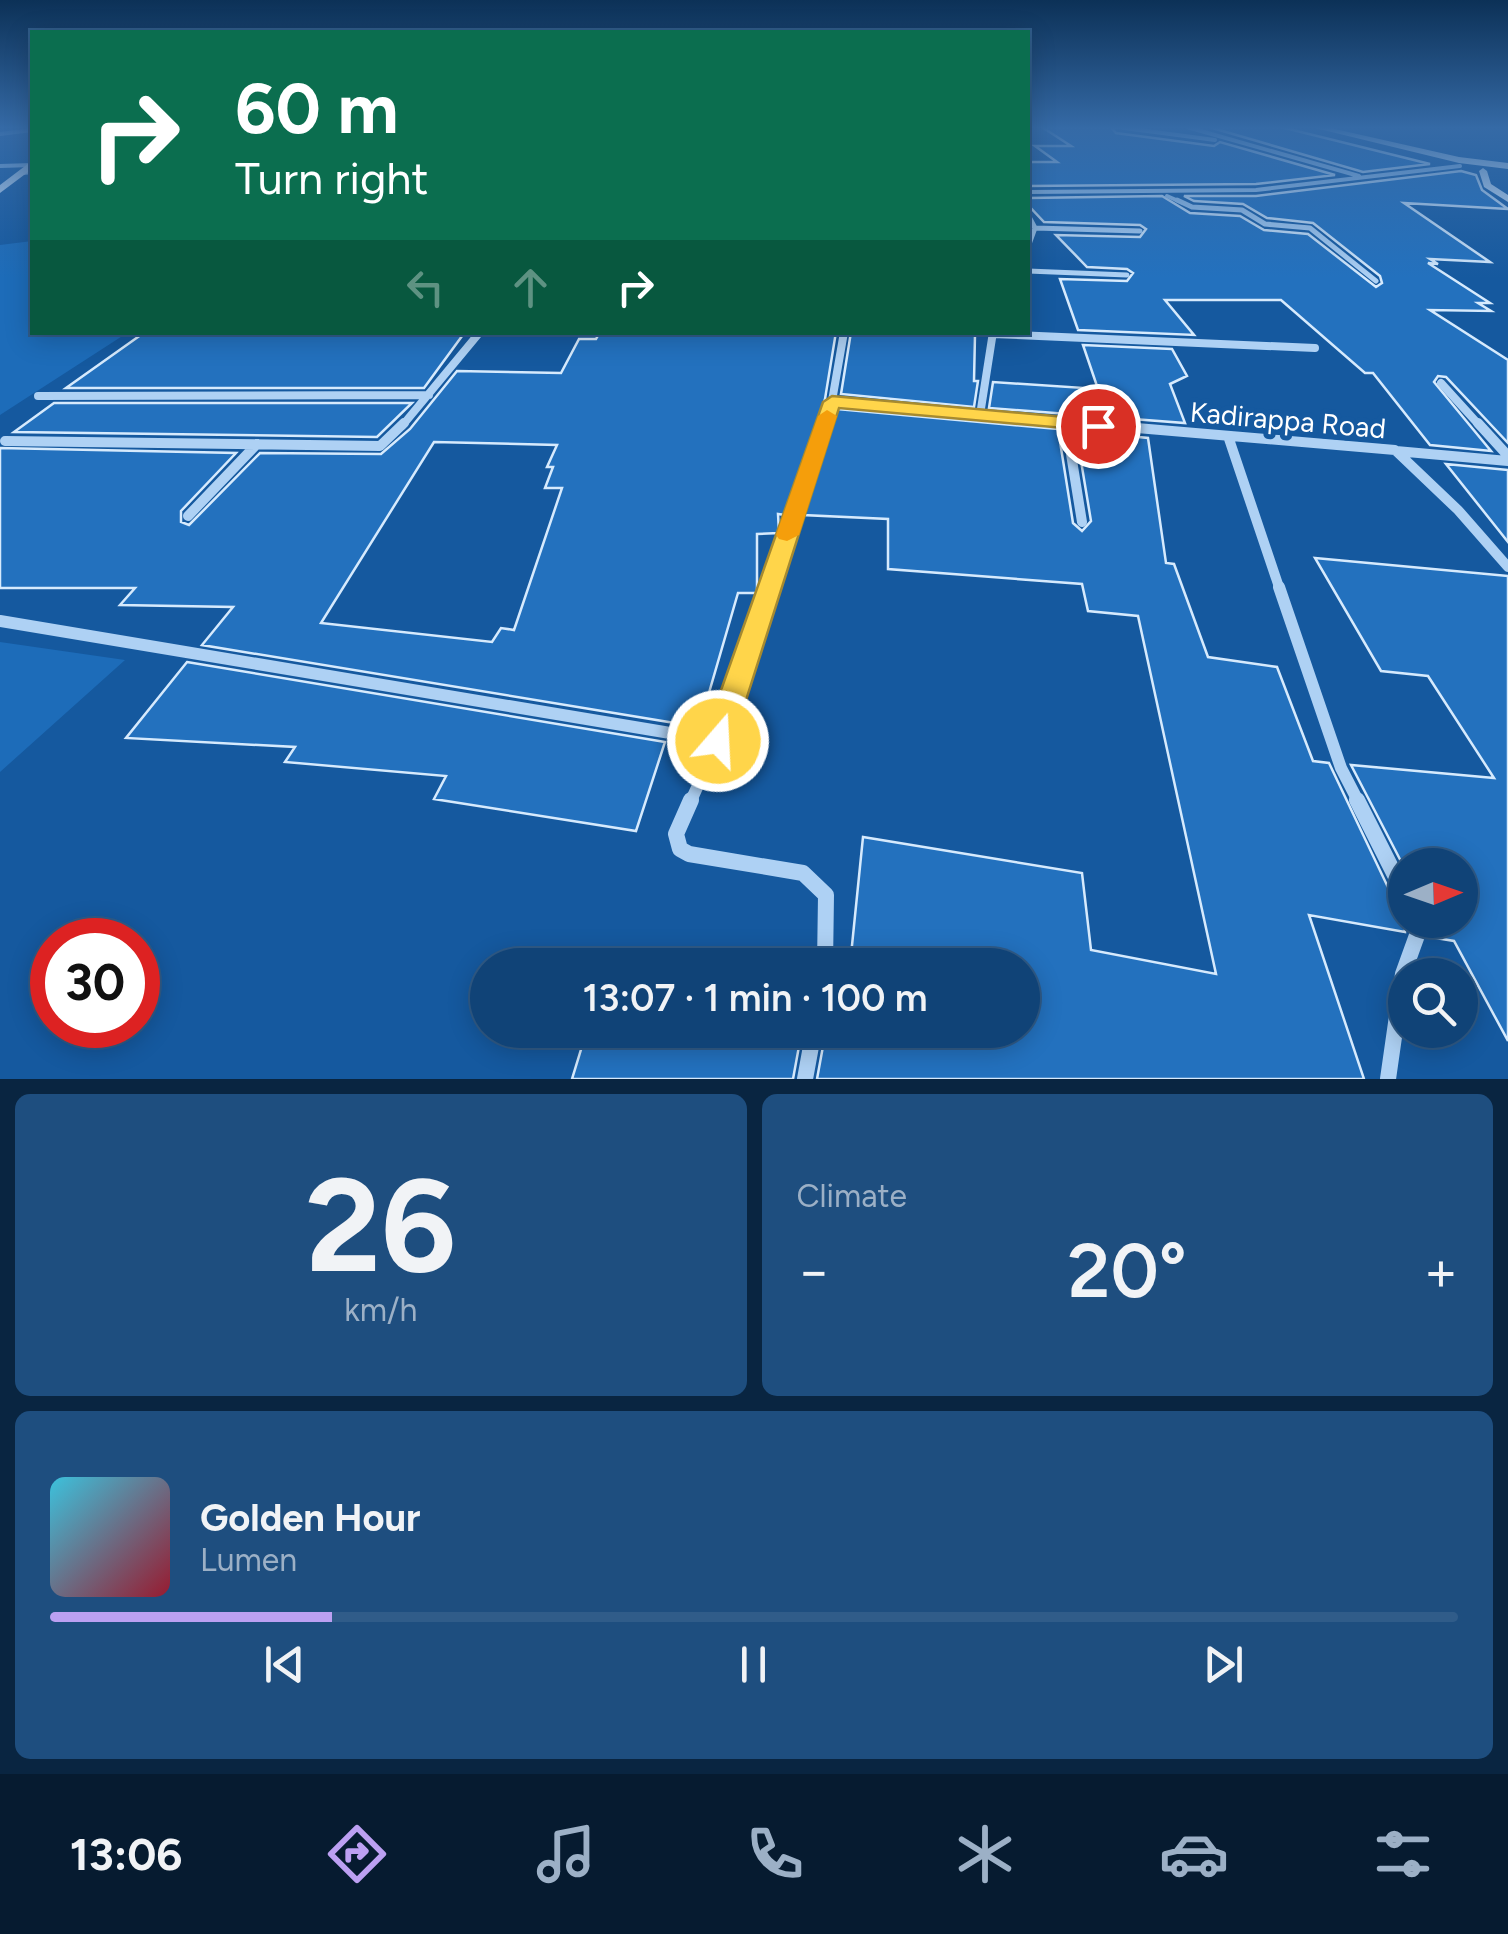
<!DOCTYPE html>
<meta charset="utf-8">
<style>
body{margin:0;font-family:Figtree,sans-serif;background:#1e4e7f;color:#f1f3f6;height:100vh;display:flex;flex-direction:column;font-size:38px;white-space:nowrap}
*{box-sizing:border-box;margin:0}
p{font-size:32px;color:#9cb0c6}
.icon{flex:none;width:55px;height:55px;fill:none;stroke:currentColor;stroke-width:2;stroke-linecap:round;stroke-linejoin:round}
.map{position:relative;height:1079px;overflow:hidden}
.drawer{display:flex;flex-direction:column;gap:15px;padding:15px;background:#092541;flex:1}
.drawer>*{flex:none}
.top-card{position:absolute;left:30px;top:30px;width:1000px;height:305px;border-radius:0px;box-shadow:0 5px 25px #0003,0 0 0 2px #305c89;background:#0b6e4f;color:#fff;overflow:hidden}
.needle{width:65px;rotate:88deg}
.fabs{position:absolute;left:1388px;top:848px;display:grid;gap:20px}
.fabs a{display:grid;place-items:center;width:90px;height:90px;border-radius:50%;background:#104377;box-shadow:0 5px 25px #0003,0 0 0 2px #305c89;font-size:50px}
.speed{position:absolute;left:30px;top:918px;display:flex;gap:20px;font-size:50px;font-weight:700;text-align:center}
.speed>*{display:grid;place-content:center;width:130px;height:130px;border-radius:50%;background:#104377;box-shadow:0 5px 25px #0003,0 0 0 2px #305c89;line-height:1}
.speed .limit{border:15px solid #d22;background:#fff;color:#111}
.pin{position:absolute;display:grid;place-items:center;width:85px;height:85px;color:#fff;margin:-42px;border:5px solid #fff;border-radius:50%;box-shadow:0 2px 10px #0007}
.me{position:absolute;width:110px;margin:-55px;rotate:19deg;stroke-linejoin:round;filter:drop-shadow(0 0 8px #0008)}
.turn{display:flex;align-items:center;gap:35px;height:210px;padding:0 40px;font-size:45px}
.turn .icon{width:130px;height:130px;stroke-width:2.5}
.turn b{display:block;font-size:70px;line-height:85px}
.lanes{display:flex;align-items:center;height:95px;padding:0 40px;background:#0003;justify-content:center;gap:50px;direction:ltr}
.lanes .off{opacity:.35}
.big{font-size:75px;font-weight:600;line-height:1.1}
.drawer .tile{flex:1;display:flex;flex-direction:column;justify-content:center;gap:15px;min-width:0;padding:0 35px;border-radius:15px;background:#1e4e7f}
.drawer .dial{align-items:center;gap:0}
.dial b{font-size:130px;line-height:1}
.song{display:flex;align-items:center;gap:30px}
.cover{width:120px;height:120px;border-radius:15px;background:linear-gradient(135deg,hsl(190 70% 55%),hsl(350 70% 35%))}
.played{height:10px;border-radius:5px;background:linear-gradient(90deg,#bca0f2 20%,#305c89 20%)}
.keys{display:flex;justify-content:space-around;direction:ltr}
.heat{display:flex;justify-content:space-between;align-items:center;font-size:55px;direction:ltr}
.drawer .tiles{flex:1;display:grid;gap:15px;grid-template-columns:1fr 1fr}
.tile:last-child{grid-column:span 2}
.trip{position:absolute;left:470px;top:948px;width:570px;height:100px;border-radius:50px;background:#104377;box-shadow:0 5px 25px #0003,0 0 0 2px #305c89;font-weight:600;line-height:100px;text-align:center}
.dock{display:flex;height:160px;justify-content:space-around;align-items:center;background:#061b30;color:#9cb0c6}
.dock .icon{width:70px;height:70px}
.dock .on{color:#bca0f2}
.dock b{font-size:45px;color:#f1f3f6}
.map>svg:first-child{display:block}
</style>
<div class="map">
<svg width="1508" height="1079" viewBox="0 0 1508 1079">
<rect width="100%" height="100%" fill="#15599f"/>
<path fill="#1d6cb9" d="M 32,241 L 32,332 L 127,333 L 0,415 L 0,245 Z
M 0,642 L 125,660 L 0,772 Z"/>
<path fill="#2371be" stroke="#d6eafd" stroke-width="2.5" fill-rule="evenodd" d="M 1042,127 L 1111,127 L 1116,133 L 1214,146 L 1220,142 L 1335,175 L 1256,184 L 1028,186 L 1028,162 L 1057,162 L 1035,146 L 1071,146 Z
M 1209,127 L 1281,127 L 1430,164 L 1363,172 Z
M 1461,171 L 1476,175 L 1482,190 L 1508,209 L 1404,203 L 1490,262 L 1430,259 L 1438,264 L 1428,263 L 1490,303 L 1478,303 L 1491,311 L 1430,310 L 1508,360 L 1508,443 L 1446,377 L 1438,376 L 1434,382 L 1491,451 L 1430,445 L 1373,373 L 1365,373 L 1281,300 L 1165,300 L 1194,335 L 1078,330 L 1060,279 L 1127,281 L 1133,273 L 1127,269 L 1087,267 L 1056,235 L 1140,237 L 1146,229 L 1140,225 L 1044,222 L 1028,205 L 1028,198 L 1162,196 L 1190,213 L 1240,216 L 1264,230 L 1308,234 L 1376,287 L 1382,283 L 1380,276 L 1313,223 L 1267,218 L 1243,204 L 1194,201 L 1184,196 L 1256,196 Z
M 145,332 L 465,332 L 424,388 L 66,388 Z
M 600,332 L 836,332 L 825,399 L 785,515 L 778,514 L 779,533 L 757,534 L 757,593 L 738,593 L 699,727 L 202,645 L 233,607 L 120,605 L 135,588 L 0,588 L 0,448 L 236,453 L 181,511 L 181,522 L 189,525 L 260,453 L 381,454 L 410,429 L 457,371 L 561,373 L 579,339 L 596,339 ZM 434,442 L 557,445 L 547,467 L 553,467 L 545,488 L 562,488 L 514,630 L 501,628 L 492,642 L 321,623 Z
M 851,332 L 975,335 L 974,381 L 978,381 L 974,407 L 841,394 Z
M 1083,345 L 1172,349 L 1187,376 L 1170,384 L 1185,423 L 989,408 L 993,382 L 1098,389 Z
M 54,403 L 412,403 L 377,437 L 14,432 Z
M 837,409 L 1058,429 L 1073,523 L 1082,531 L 1091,521 L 1076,431 L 1148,438 L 1166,563 L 1174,564 L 1208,657 L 1277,667 L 1313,761 L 1329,763 L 1394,900 L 1405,907 L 1405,932 L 1309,915 L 1364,1079 L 817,1079 L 826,1030 L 1022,1030 L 1022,965 L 850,965 L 863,837 L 1082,873 L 1091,950 L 1216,974 L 1138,616 L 1088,611 L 1082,584 L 888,569 L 888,519 L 803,515 Z
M 1446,464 L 1508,470 L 1508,542 Z
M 1315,558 L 1508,576 L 1508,1041 L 1454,941 L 1429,937 L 1430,920 L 1460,920 L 1460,865 L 1405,865 L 1405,869 L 1351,765 L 1494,778 L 1428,676 L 1381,671 Z
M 187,662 L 665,742 L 636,831 L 434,799 L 446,776 L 285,762 L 295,747 L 126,738 Z
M 587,1030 L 802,1030 L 793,1079 L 572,1079 Z"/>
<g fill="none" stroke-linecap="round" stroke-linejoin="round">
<path stroke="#aed1f4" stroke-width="4" d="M 1117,127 L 1215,140
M 1187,127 L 1359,176
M 0,134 L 32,130
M 0,166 L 32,165
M 23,173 L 32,172
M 1028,192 L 1256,190 L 1460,166
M 1167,196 L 1183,203"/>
<path stroke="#aed1f4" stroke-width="5" d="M 1177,200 L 1192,207 L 1242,210 L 1265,224 L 1310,228 L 1376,281
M 1028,215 L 1035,228 L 1028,247
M 1035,228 L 1140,231
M 1028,271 L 1127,275"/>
<path stroke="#aed1f4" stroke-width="8" d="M 844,332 L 832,401 L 980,415
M 993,332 L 980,415 L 1107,426
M 993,334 L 1315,348
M 1441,383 L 1480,426
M 38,396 L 429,395
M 402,426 L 480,332
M 824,426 L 832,401"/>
<path stroke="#aed1f4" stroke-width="10" d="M 1066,423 L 1082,522
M 1078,423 L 1395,450 L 1458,510 L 1508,567
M 1478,423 L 1508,456
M 1228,436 L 1280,590
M 5,441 L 380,446 L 404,423
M 1396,451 L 1508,461
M 188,516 L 257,444
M 769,590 L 825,423"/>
<path stroke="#aed1f4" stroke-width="12" d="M 1279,587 L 1341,768 L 1359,803
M 0,621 L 718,741
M 690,803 L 718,741 L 770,587"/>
<path stroke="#aed1f4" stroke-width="16" d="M 691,800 L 676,834 L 680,849 L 689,854 L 803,873 L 826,895 L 825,965
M 1357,800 L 1405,895
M 805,1079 L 814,1030
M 1388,1079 L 1403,974 L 1420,927 L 1417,920"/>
<path fill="#ddedfd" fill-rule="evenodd" d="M 1311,127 L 1326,127 L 1459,157 L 1508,163 L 1508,169 L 1459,163 Z
M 29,163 L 32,163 L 32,169 L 0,193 L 0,185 Z
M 1483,168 L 1487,171 L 1491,184 L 1508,195 L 1508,202 L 1484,187 L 1479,171 Z"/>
</g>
<linearGradient id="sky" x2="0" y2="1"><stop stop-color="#0c3157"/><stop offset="0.46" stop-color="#356aa6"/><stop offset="1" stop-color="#356aa6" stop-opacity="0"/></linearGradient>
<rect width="1508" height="278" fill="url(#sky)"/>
<path fill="#ffd54a" stroke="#a68a30" stroke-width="2.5" d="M 832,396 L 1098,420 L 1108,426 L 1098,431 L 839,408 L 733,741 L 728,750 L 718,753 L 707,750 L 703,741 L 823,402 Z"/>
<path fill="#f59e0b" d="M 827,410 L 837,416 L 799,535 L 787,541 L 779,539 L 776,535 L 818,416 Z"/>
<g text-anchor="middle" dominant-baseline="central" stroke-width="10" stroke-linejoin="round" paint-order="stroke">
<g font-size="28" fill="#fff" stroke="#15599f">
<text transform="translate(1288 420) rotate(5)">Kadirappa Road</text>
</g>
</g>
</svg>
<div class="fabs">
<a><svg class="needle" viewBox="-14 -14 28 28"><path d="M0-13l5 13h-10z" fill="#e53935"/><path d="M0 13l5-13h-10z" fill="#9cb0c6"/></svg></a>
<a><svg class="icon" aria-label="search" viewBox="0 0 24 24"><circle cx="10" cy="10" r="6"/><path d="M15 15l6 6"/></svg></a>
</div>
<div class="speed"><div class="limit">30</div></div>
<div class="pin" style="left:1098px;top:426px;background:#d93025"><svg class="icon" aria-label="arrive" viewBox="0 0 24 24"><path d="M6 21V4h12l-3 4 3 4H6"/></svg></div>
<svg class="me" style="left:718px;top:741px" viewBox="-20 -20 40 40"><circle r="17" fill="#ffd54a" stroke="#fff" stroke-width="3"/><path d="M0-11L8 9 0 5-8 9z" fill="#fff"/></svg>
<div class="trip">13:07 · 1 min · 100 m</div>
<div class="top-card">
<div class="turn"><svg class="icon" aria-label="right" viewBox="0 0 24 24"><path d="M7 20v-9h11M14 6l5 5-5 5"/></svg><div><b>60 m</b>Turn right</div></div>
<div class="lanes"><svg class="icon off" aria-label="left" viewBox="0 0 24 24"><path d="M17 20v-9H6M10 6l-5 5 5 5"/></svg><svg class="icon off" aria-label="ahead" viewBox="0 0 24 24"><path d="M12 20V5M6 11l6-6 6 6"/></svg><svg class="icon" aria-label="right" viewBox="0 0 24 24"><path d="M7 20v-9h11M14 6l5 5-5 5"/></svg></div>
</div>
</div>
<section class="drawer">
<div class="tiles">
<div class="tile dial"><b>26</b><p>km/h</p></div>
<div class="tile"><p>Climate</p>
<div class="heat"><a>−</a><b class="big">20°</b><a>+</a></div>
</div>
<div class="tile">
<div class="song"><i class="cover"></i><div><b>Golden Hour</b><p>Lumen</p></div></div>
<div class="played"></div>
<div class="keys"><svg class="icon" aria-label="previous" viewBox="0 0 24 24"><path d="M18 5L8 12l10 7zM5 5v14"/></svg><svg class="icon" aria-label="pause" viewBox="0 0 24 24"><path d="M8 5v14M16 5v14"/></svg><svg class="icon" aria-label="next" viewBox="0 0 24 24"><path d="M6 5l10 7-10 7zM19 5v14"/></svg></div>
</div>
</div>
</section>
<nav class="dock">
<b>13:06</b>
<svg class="icon on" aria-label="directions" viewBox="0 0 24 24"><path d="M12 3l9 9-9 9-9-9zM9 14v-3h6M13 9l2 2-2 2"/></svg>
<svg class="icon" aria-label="music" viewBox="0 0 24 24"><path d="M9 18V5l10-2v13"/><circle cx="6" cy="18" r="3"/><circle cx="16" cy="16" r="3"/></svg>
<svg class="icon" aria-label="phone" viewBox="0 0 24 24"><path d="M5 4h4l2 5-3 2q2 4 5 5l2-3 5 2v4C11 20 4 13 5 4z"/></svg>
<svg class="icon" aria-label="climate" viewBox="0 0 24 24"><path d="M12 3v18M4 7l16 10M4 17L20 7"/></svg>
<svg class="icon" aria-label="car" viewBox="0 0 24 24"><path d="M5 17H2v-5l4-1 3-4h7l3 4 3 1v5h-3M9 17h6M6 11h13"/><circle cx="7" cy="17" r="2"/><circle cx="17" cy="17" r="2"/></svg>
<svg class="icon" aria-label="filters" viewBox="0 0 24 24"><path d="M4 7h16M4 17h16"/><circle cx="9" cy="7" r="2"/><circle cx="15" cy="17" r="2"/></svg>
</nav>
